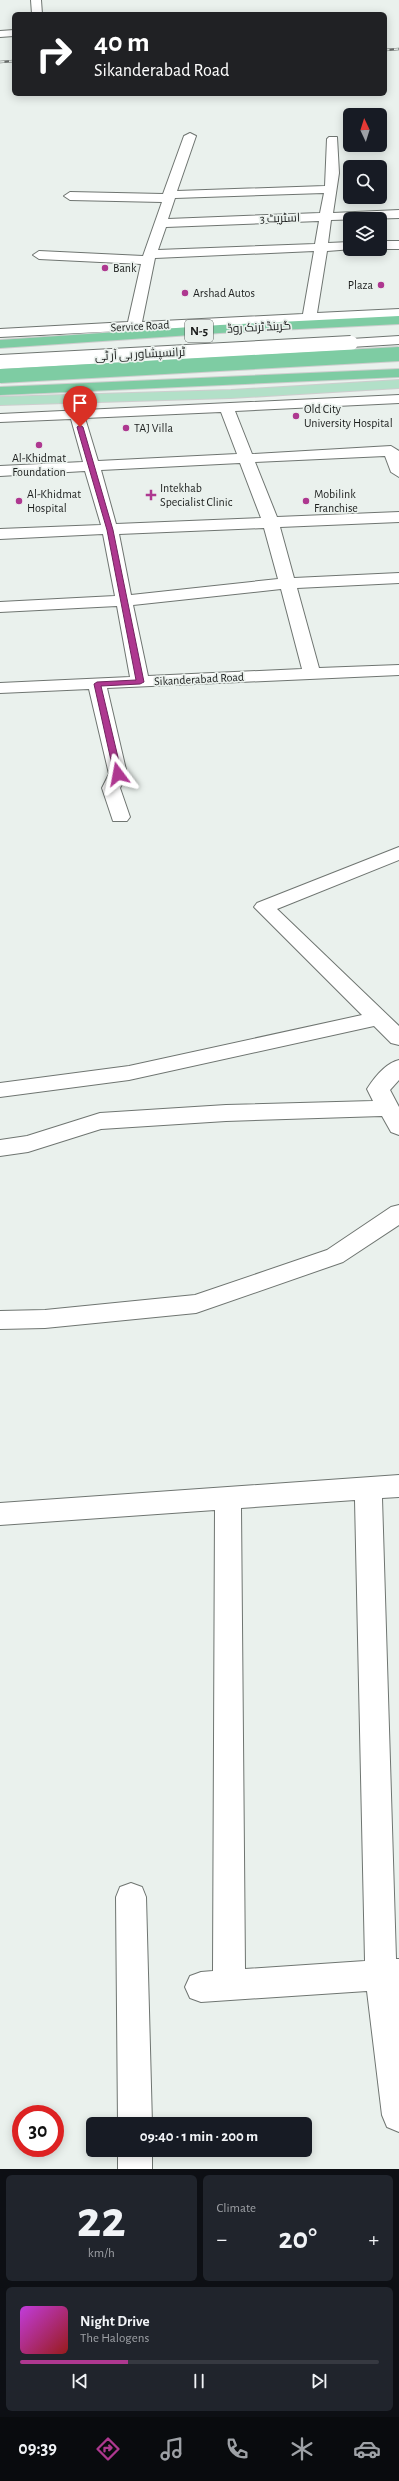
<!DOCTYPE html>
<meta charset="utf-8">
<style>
body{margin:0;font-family:"Alegreya Sans",Cairo,sans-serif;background:#20242c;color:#f1f3f6;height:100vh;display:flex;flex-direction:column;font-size:15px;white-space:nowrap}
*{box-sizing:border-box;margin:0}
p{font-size:13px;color:#9ea1a6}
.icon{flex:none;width:22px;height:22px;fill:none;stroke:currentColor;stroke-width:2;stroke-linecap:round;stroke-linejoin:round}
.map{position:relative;height:2169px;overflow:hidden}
.panel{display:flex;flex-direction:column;gap:6px;padding:6px;background:#0d0f14;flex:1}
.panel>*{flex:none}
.banner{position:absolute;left:12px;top:12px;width:375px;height:84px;border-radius:6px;box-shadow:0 2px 10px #0003;background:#202124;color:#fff;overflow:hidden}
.needle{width:26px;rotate:356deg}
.buttons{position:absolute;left:343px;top:108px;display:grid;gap:8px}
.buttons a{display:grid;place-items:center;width:44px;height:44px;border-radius:6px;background:#171b24;box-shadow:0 2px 10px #0003;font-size:20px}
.speed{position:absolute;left:12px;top:2105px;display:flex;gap:8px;font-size:20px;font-weight:700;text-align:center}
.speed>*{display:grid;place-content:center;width:52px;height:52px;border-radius:50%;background:#171b24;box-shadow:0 2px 10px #0003;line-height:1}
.speed .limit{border:6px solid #d22;background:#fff;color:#111}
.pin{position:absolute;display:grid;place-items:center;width:34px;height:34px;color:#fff;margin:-41px -17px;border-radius:50% 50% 50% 0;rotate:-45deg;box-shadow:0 0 4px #0007}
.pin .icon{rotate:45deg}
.me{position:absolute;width:44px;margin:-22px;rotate:347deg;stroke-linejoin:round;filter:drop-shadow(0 0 3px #0008)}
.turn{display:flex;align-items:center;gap:14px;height:84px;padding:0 16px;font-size:18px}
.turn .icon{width:52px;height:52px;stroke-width:2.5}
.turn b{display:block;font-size:28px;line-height:34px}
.big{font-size:30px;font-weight:700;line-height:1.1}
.panel .card{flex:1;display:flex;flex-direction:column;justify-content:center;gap:6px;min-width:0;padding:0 14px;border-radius:6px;background:#20242c}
.panel .dial{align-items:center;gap:0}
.dial b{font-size:52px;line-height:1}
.song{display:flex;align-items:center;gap:12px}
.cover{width:48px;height:48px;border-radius:6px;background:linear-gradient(135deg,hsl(290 70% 55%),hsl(0 70% 35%))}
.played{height:4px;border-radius:2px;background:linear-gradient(90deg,#ae3890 30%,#363941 30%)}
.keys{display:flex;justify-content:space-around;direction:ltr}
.heat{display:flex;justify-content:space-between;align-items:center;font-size:22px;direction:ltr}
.panel .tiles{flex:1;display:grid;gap:6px;grid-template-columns:1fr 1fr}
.card:last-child{grid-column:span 2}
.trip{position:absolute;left:86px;top:2117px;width:226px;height:40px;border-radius:6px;background:#171b24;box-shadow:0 2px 10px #0003;font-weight:700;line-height:40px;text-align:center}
.dock{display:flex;height:64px;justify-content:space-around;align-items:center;background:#090b0e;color:#9ea1a6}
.dock .icon{width:28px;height:28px}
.dock .selected{color:#ae3890}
.dock b{font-size:18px;color:#f1f3f6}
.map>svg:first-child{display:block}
</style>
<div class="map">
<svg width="399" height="2169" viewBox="0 0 399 2169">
<rect width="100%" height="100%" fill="#eaf1ed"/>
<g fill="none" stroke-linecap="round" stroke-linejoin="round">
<defs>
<path id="minor" d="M 31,0 L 41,0 L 42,14 L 32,14 Z
M 14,30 L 14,36 L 0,37 L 0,31 Z
M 190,133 L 196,136 L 177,191 L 325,186 L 327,139 L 329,137 L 337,137 L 339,173 L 333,213 L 399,210 L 399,218 L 331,220 L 328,243 L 350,242 L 350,249 L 353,249 L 327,251 L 317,313 L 399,309 L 399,317 L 0,337 L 0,329 L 128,322 L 141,264 L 39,259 L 33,255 L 39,251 L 143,256 L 162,202 L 70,200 L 64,196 L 70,192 L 163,194 L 184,136 ZM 324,193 L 320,213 L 168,219 L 175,198 ZM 319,221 L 315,244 L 158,250 L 166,227 ZM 314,251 L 303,314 L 142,322 L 155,258 Z
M 380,241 L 399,241 L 399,249 L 380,249 Z
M 399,336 L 399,344 L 351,347 L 344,343 L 351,339 Z
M 399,395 L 399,403 L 235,411 L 252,454 L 391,446 L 399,451 L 399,477 L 391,472 L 385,456 L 255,462 L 277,517 L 399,512 L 399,522 L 280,527 L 294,578 L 399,573 L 399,583 L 297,588 L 319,668 L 399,665 L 399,675 L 107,688 L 127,774 L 120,788 L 130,817 L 127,821 L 113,821 L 102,788 L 109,774 L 89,689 L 0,693 L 0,683 L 130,677 L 117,606 L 0,612 L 0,602 L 115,596 L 103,534 L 0,539 L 0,529 L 101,525 L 85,471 L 0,476 L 0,466 L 83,462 L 71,419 L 0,422 L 0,414 ZM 221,412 L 237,454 L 98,461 L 85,418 ZM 240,463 L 261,518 L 116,524 L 101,470 ZM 264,528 L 278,579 L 131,595 L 119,534 ZM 281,589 L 302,669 L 148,676 L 133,605 Z
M 399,847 L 399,860 L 277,909 L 399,1026 L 399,1045 L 391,1043 L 374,1026 L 129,1080 L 0,1097 L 0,1083 L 129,1066 L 362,1015 L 254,907 L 257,903 Z
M 399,1060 L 399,1080 L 390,1090 L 399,1107 L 399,1135 L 391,1132 L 382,1116 L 226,1121 L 101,1129 L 28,1152 L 0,1156 L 0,1140 L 27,1136 L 100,1113 L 226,1105 L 373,1101 L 367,1089 C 374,1078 386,1063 399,1060 Z
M 399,1205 L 399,1225 L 343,1262 L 196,1313 L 45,1328 L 0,1329 L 0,1311 L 45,1310 L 195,1295 L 327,1250 L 391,1207 Z
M 399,1475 L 399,1497 L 382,1498 L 396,1959 L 399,1959 L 399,2132 L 387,2127 L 382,2115 L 367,1991 L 201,2002 L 190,1998 L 185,1987 L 190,1976 L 201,1972 L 213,1971 L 215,1510 L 0,1525 L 0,1503 ZM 355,1500 L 365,1961 L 245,1969 L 241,1508 Z
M 131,1883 L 142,1887 L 146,1897 L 152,2124 L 118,2124 L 116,1897 L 120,1887 Z
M 118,2150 L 152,2150 L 152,2169 L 118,2169 Z"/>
<path id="major" d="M 399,380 L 399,388 L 231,398 L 0,405 L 0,397 L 231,390 Z"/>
<path id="highway" d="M 399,316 L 399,324 L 220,333 L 0,348 L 0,340 L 220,325 Z
M 399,369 L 399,377 L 0,395 L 0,387 Z"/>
</defs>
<use href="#minor" stroke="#6f7571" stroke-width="2"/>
<use href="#major" stroke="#cdcece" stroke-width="2"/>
<use href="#highway" stroke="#cdcece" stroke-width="2"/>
<use href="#minor" fill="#fff" fill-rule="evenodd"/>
<use href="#major" fill="#b2e0c8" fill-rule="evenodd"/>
<use href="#highway" fill="#7ecca3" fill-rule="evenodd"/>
<defs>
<path id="rail" d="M 385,50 L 399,49
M 0,62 L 14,61"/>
</defs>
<use href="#rail" stroke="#686c6a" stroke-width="2.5"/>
<use href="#rail" stroke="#eaf1ed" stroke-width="1.5" stroke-dasharray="4.5" stroke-linecap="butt"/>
<defs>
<path id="minor-bridge" d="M 0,362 L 351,343"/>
<path id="highway-bridge" d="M 0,376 L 399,354"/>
</defs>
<use href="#minor-bridge" stroke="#6f7571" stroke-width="16" stroke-linecap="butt"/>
<use href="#highway-bridge" stroke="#cdcece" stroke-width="16" stroke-linecap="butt"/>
<use href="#minor-bridge" stroke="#fff" stroke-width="14"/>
<use href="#highway-bridge" stroke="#7ecca3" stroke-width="14"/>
</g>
<path fill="#ae3890" stroke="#71245e" d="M 80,425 L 83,427 L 113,530 L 144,682 L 140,684 L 101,686 L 122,774 L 118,776 L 114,774 L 94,684 L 97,682 L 136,680 L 107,530 L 77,427 Z"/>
<g fill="#ae3890" stroke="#eaf1ed" stroke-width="1.5">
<circle cx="105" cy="268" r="4"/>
<circle cx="381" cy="285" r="4"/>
<circle cx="185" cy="293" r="4"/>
<circle cx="296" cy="416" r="4"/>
<circle cx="126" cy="428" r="4"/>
<circle cx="39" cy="445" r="4"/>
<path d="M149 489h4v4h4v4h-4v4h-4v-4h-4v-4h4z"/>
<circle cx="19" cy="501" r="4"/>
<circle cx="306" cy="501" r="4"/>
</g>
<g text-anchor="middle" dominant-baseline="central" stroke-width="3.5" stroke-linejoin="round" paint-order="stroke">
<g font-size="12" fill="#1d1f1e" stroke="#eaf1ed">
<text transform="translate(280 218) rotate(-2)">اسٹریٹ 3</text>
<text transform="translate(140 326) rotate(-3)">Service Road</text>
<text transform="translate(259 327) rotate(-3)">گرینڈ ٹرنک روڈ</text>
<text transform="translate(140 354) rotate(-3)">ٹرانسپشاور بی آر ٹی</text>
<text transform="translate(199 679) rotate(-3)">Sikanderabad Road</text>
</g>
<g font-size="12" fill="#1d1f1e" stroke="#eaf1ed" text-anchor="start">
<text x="113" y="268">Bank</text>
<text x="373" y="285" text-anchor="end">Plaza</text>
<text x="193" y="293">Arshad Autos</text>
<text x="304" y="409">Old City<tspan x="304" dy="14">University Hospital</tspan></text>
<text x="134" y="428">TAJ Villa</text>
<text x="39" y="458" text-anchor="middle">Al-Khidmat<tspan x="39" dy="14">Foundation</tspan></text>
<text x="160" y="488">Intekhab<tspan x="160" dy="14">Specialist Clinic</tspan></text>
<text x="27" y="494">Al-Khidmat<tspan x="27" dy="14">Hospital</tspan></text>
<text x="314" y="494">Mobilink<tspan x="314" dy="14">Franchise</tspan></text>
</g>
<rect fill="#eaf1ed" stroke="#5a5e5c" stroke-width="1" x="185" y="320" width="28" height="22" rx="3"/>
<g font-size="13" font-weight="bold" fill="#1d1f1e">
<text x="199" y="331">N-5</text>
</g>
</g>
</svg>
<div class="buttons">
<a><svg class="needle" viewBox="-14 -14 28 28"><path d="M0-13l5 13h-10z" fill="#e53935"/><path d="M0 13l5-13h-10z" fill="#9ea1a6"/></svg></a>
<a><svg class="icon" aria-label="search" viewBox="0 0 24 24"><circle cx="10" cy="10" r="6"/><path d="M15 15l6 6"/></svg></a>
<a><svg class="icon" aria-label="layers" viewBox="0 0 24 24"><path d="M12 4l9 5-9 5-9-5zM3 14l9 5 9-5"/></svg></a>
</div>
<div class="speed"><div class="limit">30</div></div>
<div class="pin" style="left:80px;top:427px;background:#d93025"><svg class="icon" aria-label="arrive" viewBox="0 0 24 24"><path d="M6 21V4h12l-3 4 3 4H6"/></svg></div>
<svg class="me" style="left:118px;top:774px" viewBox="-20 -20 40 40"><path d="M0-17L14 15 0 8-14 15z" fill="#ae3890" stroke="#fff" stroke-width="4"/></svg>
<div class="trip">09:40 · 1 min · 200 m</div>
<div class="banner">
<div class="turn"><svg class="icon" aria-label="right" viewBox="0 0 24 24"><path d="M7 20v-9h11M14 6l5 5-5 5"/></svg><div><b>40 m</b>Sikanderabad Road</div></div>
</div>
</div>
<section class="panel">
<div class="tiles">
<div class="card dial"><b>22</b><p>km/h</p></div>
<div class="card"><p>Climate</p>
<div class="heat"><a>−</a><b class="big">20°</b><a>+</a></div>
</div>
<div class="card">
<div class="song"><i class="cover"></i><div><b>Night Drive</b><p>The Halogens</p></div></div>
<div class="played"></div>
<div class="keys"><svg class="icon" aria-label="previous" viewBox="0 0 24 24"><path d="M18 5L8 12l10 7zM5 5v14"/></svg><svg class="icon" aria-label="pause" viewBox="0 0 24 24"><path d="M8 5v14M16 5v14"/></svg><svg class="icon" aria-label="next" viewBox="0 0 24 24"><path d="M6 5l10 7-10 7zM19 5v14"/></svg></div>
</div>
</div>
</section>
<nav class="dock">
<b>09:39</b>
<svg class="icon selected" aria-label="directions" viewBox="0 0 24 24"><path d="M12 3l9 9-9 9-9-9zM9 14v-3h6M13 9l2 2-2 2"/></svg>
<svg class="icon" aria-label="music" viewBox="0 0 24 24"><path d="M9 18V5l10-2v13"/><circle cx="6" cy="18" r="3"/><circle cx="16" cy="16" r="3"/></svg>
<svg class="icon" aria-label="phone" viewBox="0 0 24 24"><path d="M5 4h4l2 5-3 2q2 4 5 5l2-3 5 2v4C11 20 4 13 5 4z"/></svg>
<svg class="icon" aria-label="climate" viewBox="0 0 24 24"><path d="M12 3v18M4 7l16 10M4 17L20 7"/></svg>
<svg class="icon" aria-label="car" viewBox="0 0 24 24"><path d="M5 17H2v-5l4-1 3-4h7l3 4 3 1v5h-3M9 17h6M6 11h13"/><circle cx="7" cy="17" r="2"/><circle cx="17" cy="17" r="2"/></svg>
</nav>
